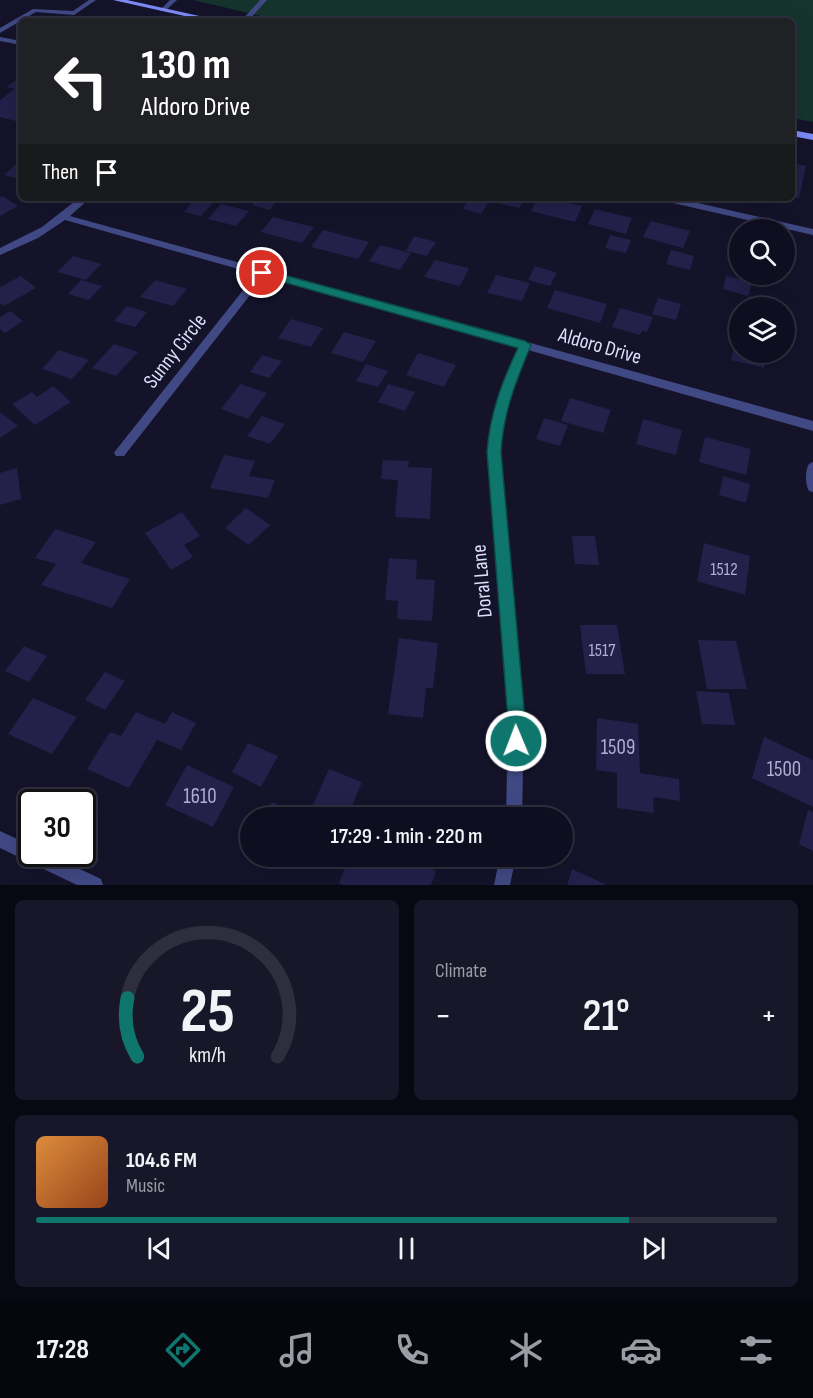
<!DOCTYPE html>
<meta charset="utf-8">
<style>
body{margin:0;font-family:"Sofia Sans Condensed",sans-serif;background:#181729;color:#f1f3f6;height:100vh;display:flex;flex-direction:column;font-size:22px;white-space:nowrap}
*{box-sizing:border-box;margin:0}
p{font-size:20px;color:#9b9ca5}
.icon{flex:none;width:33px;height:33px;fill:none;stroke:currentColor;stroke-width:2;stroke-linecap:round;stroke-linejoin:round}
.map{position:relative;height:885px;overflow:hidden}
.sheet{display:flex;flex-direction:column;gap:15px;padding:15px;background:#080812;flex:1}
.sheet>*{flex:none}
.top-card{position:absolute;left:18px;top:18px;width:777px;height:183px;border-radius:9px;box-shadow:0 6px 24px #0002,0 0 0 2px #2f2e3e;background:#202124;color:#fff;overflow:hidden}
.fabs{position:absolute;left:729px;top:219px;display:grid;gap:12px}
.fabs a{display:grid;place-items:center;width:66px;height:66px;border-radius:50%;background:#0f0e20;box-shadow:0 6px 24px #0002,0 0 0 2px #2f2e3e;font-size:30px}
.speed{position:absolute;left:18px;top:789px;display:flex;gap:12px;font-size:30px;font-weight:700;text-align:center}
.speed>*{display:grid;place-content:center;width:78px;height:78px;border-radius:50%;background:#0f0e20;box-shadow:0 6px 24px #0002,0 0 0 2px #2f2e3e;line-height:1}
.speed .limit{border:3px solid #111;border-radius:9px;background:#fff;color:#111}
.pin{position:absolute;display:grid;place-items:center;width:51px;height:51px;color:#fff;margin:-26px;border:3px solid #fff;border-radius:50%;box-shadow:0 2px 6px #0007}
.me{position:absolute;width:66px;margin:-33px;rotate:359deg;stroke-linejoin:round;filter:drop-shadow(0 0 4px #0008)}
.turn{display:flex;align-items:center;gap:21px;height:126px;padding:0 24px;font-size:27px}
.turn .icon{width:78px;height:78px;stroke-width:2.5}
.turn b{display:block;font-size:42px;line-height:51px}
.then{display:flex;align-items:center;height:57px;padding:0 24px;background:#0003;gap:12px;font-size:22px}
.big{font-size:45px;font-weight:600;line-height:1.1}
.sheet .tile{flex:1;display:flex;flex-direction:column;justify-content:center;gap:9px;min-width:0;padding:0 21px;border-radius:9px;background:#181729}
.sheet .dial{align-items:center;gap:0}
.dial svg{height:156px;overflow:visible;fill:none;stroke:#2f2e3e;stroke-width:7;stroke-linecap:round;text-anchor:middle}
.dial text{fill:#f1f3f6;stroke:none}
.song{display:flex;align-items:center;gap:18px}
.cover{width:72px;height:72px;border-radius:9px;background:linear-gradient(135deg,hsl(30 70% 55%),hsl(20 70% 35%))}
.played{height:6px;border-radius:3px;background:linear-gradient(90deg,#0f766e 80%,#2f2e3e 80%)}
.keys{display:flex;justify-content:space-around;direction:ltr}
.heat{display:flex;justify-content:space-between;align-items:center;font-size:33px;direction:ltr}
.sheet .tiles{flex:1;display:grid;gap:15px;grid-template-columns:1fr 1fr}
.tile:last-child{grid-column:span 2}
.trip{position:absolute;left:240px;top:807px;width:333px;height:60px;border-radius:30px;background:#0f0e20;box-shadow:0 6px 24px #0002,0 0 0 2px #2f2e3e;font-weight:600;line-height:60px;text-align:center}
.menu{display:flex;height:96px;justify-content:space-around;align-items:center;background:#06060d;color:#9b9ca5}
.menu .icon{width:42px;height:42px}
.menu .on{color:#0f766e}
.menu b{font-size:27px;color:#f1f3f6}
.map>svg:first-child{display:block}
</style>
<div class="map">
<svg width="813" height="885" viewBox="0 0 813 885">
<rect width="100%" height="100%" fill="#14132a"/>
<path fill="#16342e" d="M 193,0 L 813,0 L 813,122 L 792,118 L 792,21 L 282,21 Z"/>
<path fill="#23204a" d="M 21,76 L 21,116 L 16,121 L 0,117 L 0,100 L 15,89 L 7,87 Z
M 792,163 L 806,166 L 799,198 L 792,197 Z
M 15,165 L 21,167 L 20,179 L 4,175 Z
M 2,196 L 18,206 L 0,216 L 0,198 Z
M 196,198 L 213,198 L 216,199 L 201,216 L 184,212 Z
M 258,198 L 273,198 L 278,199 L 270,210 L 252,205 Z
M 470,198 L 488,203 L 481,214 L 463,209 Z
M 489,198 L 525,198 L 519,208 L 488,201 Z
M 537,198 L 547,198 L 582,206 L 575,222 L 531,211 Z
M 221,204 L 249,211 L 236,226 L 208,219 Z
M 595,209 L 632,218 L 626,234 L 588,224 Z
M 273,217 L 314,227 L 302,243 L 261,232 Z
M 651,221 L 690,231 L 683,248 L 643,237 Z
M 323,230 L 369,242 L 358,259 L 311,247 Z
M 610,235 L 631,240 L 626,253 L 605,248 Z
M 414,236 L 436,242 L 427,256 L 406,251 Z
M 380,245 L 411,253 L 400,270 L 369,261 Z
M 671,250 L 694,256 L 690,270 L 666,264 Z
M 73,256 L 101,264 L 86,280 L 57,272 Z
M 435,260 L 469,268 L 460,286 L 424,277 Z
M 535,266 L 557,273 L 550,286 L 528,280 Z
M 496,275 L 530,283 L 522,301 L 487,293 Z
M 21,276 L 36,288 L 4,306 L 0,303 L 0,287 Z
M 726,276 L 752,282 L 748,296 L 723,289 Z
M 81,280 L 102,286 L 89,300 L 68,294 Z
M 155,280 L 187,289 L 173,306 L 140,297 Z
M 555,290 L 607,304 L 600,323 L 547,308 Z
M 749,296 L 778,303 L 777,308 L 746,308 Z
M 658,298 L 681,304 L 676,320 L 652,314 Z
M 127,306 L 147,312 L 135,327 L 114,321 Z
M 620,308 L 653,317 L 647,332 L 642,331 L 640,335 L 612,327 Z
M 10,311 L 23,321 L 5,333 L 0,329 L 0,317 Z
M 291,319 L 323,328 L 311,347 L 278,338 Z
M 739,330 L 740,352 L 767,352 L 764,368 L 731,360 Z
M 344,332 L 376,341 L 363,362 L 331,353 Z
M 114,344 L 138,352 L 116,376 L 92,368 Z
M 59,350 L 89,360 L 72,379 L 42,369 Z
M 418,353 L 456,365 L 444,387 L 406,375 Z
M 262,355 L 282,361 L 269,378 L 250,372 Z
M 366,364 L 388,371 L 378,387 L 356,381 Z
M 240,384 L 267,393 L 248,419 L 221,409 Z
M 388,384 L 415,392 L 405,411 L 378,402 Z
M 53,386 L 71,402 L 35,425 L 12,404 L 32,392 L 37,397 Z
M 570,398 L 611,410 L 603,433 L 561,421 Z
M 0,412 L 18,426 L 0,438 Z
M 262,416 L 285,424 L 270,444 L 247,436 Z
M 544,418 L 568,425 L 560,446 L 536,439 Z
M 643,419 L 682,430 L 676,455 L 636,444 Z
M 705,437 L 751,449 L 746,475 L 699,462 Z
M 224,455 L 255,461 L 249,476 L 275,480 L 268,498 L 210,488 Z
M 383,460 L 409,461 L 408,467 L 432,468 L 430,519 L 395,517 L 398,480 L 381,479 Z
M 17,468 L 21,499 L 0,505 L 0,473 Z
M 723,476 L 750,484 L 746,503 L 719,495 Z
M 246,508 L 270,525 L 249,545 L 225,528 Z
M 182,512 L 200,536 L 184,545 L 193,557 L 171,570 L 145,533 Z
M 55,529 L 96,542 L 81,563 L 130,579 L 112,608 L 41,585 L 56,564 L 35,558 Z
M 572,536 L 595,536 L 599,565 L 575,564 Z
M 704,543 L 750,556 L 745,595 L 697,581 Z
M 389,558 L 417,560 L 416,579 L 435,580 L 432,621 L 397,619 L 398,601 L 385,600 Z
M 580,625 L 617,625 L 625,674 L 586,674 Z
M 399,638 L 438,643 L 433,688 L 426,688 L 423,718 L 388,714 Z
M 698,640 L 736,641 L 747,689 L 707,689 Z
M 24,646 L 47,656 L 29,682 L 5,671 Z
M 105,672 L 125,681 L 105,710 L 85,700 Z
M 696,691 L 729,693 L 735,725 L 702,724 Z
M 33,698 L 77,717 L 52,754 L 8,734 Z
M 136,712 L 165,724 L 172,712 L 196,723 L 181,750 L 157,740 L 129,788 L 87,769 L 110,732 L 121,736 Z
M 597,718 L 638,724 L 640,773 L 679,779 L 680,801 L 653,797 L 654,813 L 617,808 L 617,773 L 596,770 Z
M 764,737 L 813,760 L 813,807 L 752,778 Z
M 248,743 L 278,756 L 261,787 L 232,772 Z
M 187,765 L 234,787 L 213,827 L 165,805 Z
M 329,769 L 362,782 L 347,818 L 313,805 Z
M 272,802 L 306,818 L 264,818 Z
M 808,810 L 813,812 L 813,851 L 799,844 Z
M 278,856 L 303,856 L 299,866 Z
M 350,856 L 402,856 L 436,871 L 431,885 L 343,885 L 339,883 Z
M 572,869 L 607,885 L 567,885 Z"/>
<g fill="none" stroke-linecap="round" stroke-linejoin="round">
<path fill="#414985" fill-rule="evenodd" d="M 89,0 L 96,0 L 74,15 L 36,12 L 0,33 L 0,28 L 33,9 L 73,11 Z
M 170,0 L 177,0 L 165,11 L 161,11 L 161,9 Z
M 260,0 L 267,0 L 248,21 L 241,21 Z
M 0,37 L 21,41 L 21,45 L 0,41 Z"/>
<path fill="#414985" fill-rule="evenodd" d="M 79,198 L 90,198 L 70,216 L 813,421 L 813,431 L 528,350 L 506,410 L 500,452 L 524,720 L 522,818 L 506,818 L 508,720 L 488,452 L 495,410 L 518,348 L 265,276 L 124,456 L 116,456 L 114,453 L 116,450 L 256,274 L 65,220 L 38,238 L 0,255 L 0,248 L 42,227 Z
M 659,198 L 676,198 L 813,229 L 813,235 L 664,201 Z
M 813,462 L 813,492 L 809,491 C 805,484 805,470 809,464 Z
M 0,831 L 32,846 L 32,854 L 48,854 L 101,879 L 103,885 L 77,885 L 0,848 Z
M 500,856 L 516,856 L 510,885 L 494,885 Z"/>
<path fill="#7c8bf6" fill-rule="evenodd" d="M 113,0 L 127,0 L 222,21 L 207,21 Z
M 792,130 L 813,134 L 813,140 L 792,136 Z"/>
</g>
<path fill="#0f766e" stroke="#0a4d48" stroke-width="1.5" d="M 262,269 L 525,341 L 531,345 C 516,381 503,413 501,452 L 525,720 L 525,741 L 522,747 L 516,750 L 510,747 L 507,741 L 508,720 L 487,452 C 490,413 502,382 518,348 L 258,275 L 258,270 Z"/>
<g text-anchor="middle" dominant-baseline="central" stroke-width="6" stroke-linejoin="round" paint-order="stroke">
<g font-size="18" fill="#afafd0">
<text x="724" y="569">1512</text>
<text x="602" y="650">1517</text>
</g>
<g font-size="21" fill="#dedffd" stroke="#14132a">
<text transform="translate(600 346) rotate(16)">Aldoro Drive</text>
<text transform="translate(175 351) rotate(-52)">Sunny Circle</text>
<text transform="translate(482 581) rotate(-95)">Doral Lane</text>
</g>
<g font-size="21" fill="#afafd0">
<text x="618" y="747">1509</text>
<text x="784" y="769">1500</text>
<text x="200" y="796">1610</text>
</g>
</g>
</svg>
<div class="fabs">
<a><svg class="icon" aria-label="search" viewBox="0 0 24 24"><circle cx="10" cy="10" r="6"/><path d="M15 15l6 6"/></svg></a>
<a><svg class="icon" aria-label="layers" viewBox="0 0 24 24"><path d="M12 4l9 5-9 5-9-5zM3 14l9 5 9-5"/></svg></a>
</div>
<div class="speed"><div class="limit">30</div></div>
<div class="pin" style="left:262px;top:273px;background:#d93025"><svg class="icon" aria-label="arrive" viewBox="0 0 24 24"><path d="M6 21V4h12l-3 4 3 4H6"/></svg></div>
<svg class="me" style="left:516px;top:741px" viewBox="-20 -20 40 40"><circle r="17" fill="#0f766e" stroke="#fff" stroke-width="3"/><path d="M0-11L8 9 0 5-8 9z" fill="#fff"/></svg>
<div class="trip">17:29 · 1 min · 220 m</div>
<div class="top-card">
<div class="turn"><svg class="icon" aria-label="left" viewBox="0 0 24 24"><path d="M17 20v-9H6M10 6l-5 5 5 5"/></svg><div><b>130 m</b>Aldoro Drive</div></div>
<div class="then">Then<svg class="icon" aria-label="arrive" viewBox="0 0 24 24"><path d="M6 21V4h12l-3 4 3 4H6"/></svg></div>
</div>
</div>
<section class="sheet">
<div class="tiles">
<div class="tile dial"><svg viewBox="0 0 100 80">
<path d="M14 69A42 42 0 1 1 86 69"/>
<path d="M14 69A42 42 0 0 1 9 39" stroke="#0f766e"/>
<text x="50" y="56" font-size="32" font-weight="700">25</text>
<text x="50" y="72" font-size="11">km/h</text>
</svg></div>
<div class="tile"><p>Climate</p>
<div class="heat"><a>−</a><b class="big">21°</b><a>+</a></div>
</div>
<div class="tile">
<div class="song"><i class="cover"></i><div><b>104.6 FM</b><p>Music</p></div></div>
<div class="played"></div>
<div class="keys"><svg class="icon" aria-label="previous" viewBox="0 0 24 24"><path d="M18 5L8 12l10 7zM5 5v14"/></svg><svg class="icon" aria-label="pause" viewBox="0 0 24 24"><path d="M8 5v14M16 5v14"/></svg><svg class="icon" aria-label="next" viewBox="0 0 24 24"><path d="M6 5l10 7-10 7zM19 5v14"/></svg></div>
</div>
</div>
</section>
<nav class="menu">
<b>17:28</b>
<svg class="icon on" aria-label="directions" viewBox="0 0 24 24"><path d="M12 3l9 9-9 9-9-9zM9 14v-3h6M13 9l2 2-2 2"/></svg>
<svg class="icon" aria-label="music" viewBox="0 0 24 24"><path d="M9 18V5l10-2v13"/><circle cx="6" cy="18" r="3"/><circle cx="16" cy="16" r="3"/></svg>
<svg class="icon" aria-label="phone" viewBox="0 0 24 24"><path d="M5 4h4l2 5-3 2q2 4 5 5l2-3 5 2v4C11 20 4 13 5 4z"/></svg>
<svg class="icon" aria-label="climate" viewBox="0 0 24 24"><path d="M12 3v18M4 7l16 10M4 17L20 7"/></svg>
<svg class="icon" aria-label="car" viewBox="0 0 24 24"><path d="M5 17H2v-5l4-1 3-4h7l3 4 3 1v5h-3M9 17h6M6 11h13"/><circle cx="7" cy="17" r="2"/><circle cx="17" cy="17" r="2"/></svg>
<svg class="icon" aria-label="filters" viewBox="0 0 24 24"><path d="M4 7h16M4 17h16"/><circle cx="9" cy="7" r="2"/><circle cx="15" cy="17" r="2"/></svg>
</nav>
